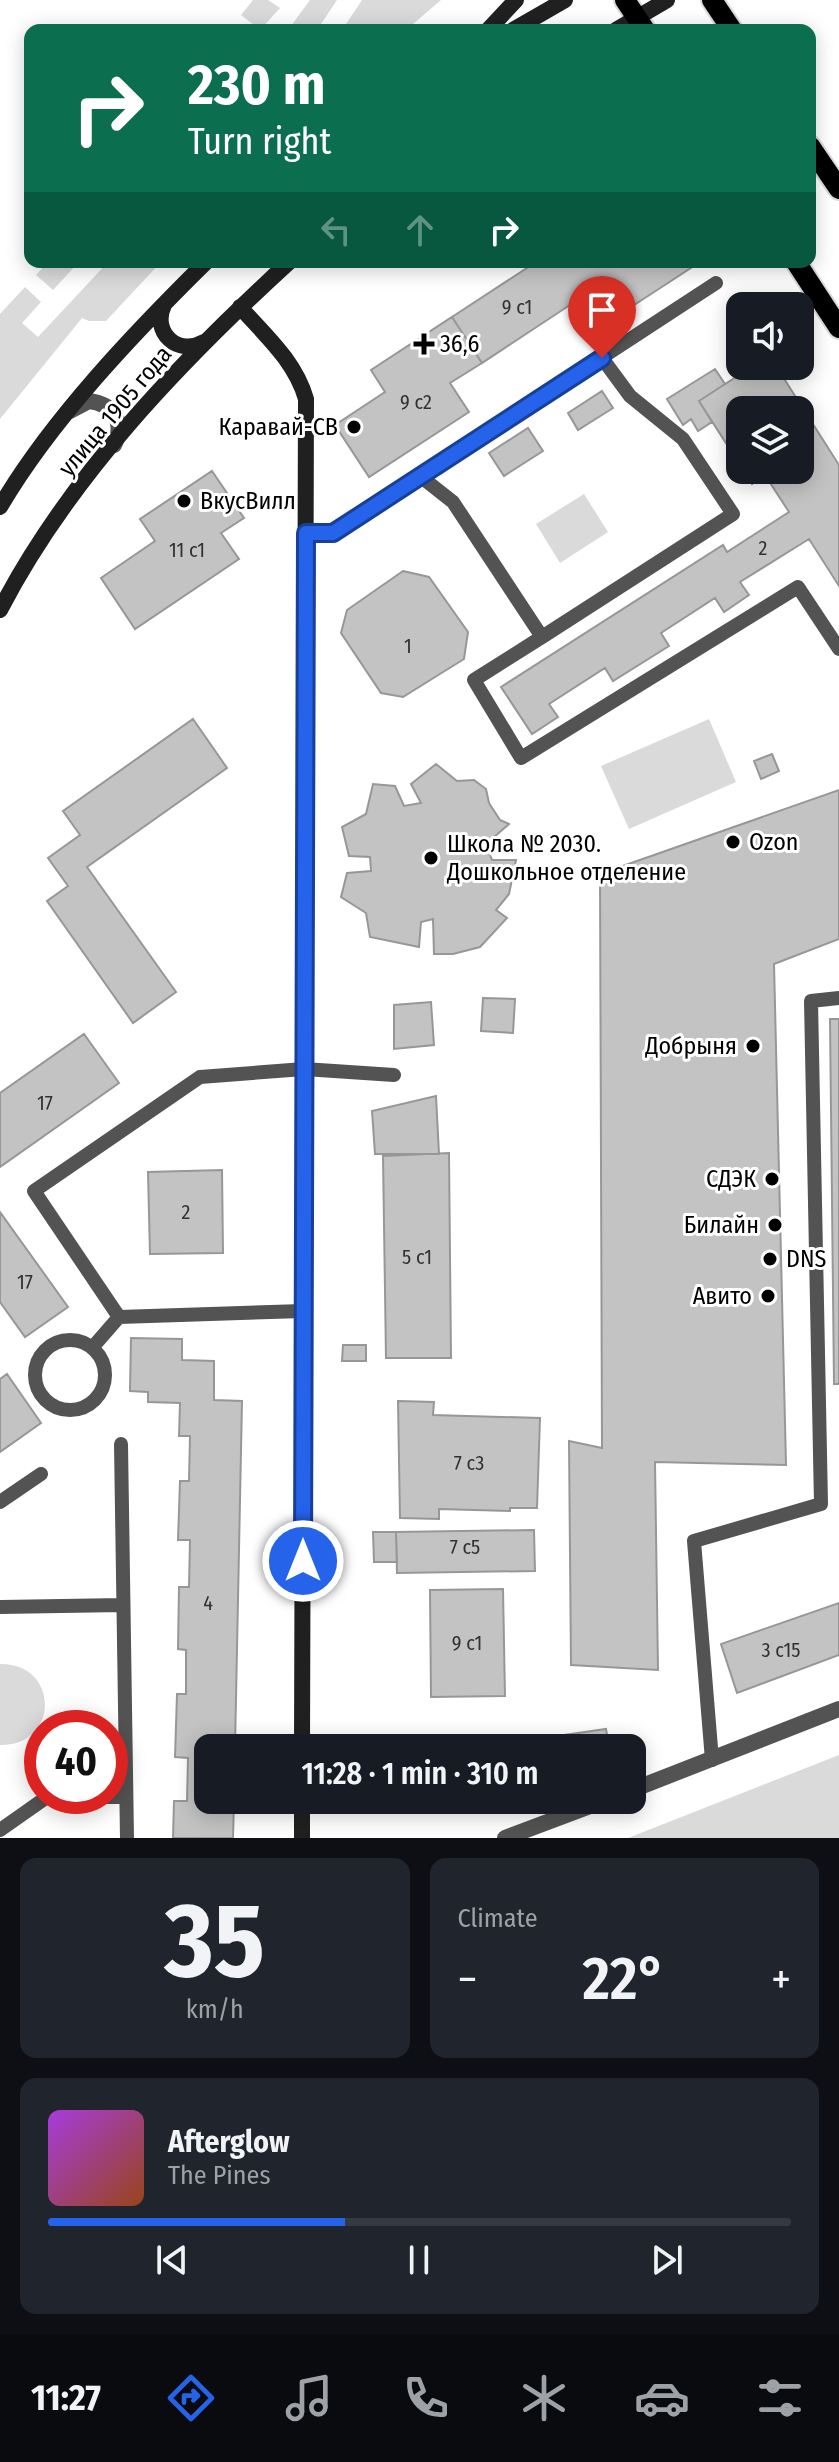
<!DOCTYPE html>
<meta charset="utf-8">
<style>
body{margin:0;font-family:"Fira Sans Condensed",sans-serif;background:#20242c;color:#f1f3f6;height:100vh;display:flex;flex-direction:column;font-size:30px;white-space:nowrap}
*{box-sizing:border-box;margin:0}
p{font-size:26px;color:#9ea1a6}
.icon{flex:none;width:44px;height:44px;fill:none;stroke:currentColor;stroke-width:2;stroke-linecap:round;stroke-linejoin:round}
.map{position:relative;height:1838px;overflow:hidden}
.drawer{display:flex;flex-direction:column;gap:20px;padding:20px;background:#0d0f14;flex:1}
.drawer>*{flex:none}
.top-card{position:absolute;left:24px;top:24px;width:792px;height:244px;border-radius:16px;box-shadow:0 4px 20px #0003;background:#0b6e4f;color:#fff;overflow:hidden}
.tools{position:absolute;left:726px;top:292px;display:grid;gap:16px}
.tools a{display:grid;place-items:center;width:88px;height:88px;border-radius:16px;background:#171b24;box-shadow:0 4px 20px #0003;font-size:40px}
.speed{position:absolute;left:24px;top:1710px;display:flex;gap:16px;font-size:40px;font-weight:700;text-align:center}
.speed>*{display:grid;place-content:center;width:104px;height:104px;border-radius:50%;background:#171b24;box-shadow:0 4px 20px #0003;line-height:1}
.speed .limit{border:12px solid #d22;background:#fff;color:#111}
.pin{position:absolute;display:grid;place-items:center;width:68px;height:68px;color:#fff;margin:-82px -34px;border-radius:50% 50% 50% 0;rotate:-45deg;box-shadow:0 0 8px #0007}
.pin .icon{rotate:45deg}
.me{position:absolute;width:88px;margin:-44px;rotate:0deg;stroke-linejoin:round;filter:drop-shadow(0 0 6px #0008)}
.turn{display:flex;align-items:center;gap:28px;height:168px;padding:0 32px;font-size:36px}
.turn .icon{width:104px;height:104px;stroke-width:2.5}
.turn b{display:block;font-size:56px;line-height:68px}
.lanes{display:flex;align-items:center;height:76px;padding:0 32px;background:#0003;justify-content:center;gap:40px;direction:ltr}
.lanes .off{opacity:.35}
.big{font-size:60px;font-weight:600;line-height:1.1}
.drawer .tile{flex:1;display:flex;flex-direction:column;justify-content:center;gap:12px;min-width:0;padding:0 28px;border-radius:16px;background:#20242c}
.drawer .dial{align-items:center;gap:0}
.dial b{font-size:104px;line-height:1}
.song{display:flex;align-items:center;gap:24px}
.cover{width:96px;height:96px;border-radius:12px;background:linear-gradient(135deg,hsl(280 70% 55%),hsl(20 70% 35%))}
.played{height:8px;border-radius:4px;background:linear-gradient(90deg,#2563eb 40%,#363941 40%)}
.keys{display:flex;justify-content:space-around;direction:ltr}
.heat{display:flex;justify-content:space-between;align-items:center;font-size:44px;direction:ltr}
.drawer .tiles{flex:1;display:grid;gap:20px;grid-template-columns:1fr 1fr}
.tile:last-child{grid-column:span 2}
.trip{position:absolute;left:194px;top:1734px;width:452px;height:80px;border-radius:16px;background:#171b24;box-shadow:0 4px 20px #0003;font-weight:600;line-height:80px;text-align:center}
.menu{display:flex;height:128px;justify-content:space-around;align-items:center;background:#090b0e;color:#9ea1a6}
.menu .icon{width:56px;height:56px}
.menu .current{color:#2563eb}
.menu b{font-size:36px;color:#f1f3f6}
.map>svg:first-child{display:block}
</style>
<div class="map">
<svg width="839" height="1838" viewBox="0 0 839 1838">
<rect width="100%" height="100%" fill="#fff"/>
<path fill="#dadada" d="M 253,0 L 268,0 L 280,8 L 260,30 L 241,15 Z
M 310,0 L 337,0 L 317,30 L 288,30 Z
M 362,0 L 441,0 L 406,30 L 342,30 Z
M 48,262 L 79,262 L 53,290 L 36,275 Z
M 108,262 L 161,262 L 106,321 L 89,321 L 82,318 L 0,419 L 0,314 L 25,287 L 41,302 L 22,323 L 38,337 Z
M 584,494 L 608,532 L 560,563 L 536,524 Z
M 709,719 L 736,782 L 629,829 L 601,766 Z
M 0,1664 C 60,1663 60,1746 0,1745 Z
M 839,1755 L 839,1838 L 628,1838 Z"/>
<path fill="#c3c3c3" stroke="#979797" stroke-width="2" d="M 536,262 L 700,262 L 602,326 L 582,297 L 482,363 L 452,317 Z
M 452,317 L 482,363 L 450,383 L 469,412 L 369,477 L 335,425 L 385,392 L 371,370 Z
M 753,366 L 776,366 L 839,465 L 839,586 L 809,539 L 740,582 L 749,595 L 724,612 L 715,598 L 661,633 L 669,646 L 613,681 L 605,668 L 549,704 L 558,717 L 532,734 L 501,687 L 723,545 L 727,552 L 789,512 L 765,475 L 752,484 L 743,470 L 800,470 L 800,410 L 740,410 L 740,465 L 699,401 Z
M 715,369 L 725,384 L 699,401 L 712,422 L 698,431 L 691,419 L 683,425 L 667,399 Z
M 602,391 L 613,408 L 578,430 L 568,413 Z
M 528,428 L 543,451 L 504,476 L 489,453 Z
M 212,471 L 244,518 L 221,533 L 239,559 L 135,629 L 101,578 L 155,541 L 140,519 Z
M 403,571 L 429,577 L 468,632 L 464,659 L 403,697 L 381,693 L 341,633 L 347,610 Z
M 193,719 L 227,768 L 87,867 L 176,992 L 133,1023 L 47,901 L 68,886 L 48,858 L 80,835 L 63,811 Z
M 772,754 L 779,771 L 761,779 L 754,761 Z
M 436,764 L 457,781 L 474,780 L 486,789 L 489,803 L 500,820 L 509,824 L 486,844 L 492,860 L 516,860 L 509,894 L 496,910 L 507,918 L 480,947 L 453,954 L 434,954 L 433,919 L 421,922 L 419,947 L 370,937 L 366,913 L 341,897 L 347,873 L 371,871 L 370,857 L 349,856 L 342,827 L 366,814 L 373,784 L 395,786 L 404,806 L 421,803 L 411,784 Z
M 839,790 L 839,939 L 774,964 L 786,1465 L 655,1462 L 658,1670 L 571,1665 L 569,1441 L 602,1448 L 600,874 Z
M 483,998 L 515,999 L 513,1033 L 481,1031 Z
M 431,1002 L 434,1045 L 394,1049 L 394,1005 Z
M 830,1019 L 839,1019 L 839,1384 L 834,1384 Z
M 84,1034 L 119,1083 L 0,1167 L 0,1093 Z
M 436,1096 L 439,1154 L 375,1154 L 372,1111 Z
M 449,1153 L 451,1358 L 386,1358 L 383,1156 Z
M 222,1170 L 223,1253 L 150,1254 L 148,1172 Z
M 0,1212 L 68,1307 L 25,1337 L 0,1302 Z
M 131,1338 L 182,1339 L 182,1360 L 214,1361 L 214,1400 L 242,1401 L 235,1748 L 208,1748 L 208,1800 L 234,1800 L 233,1838 L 173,1838 L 174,1801 L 187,1801 L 188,1758 L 175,1757 L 177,1694 L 186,1694 L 186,1650 L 178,1649 L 179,1587 L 189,1587 L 190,1540 L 178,1540 L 180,1481 L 189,1481 L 190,1436 L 179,1436 L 180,1403 L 148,1402 L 148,1392 L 130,1391 Z
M 343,1345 L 366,1345 L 366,1361 L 342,1361 Z
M 7,1374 L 41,1423 L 0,1452 L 0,1379 Z
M 398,1401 L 434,1402 L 433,1415 L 540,1418 L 537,1508 L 510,1508 L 510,1511 L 439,1509 L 439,1519 L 400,1518 Z
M 534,1530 L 535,1571 L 397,1573 L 396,1532 Z
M 373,1532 L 396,1532 L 397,1562 L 374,1562 Z
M 503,1589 L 505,1696 L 431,1697 L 430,1590 Z
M 839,1603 L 839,1655 L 737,1693 L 721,1644 Z
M 606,1729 L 609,1746 L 603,1748 L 543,1748 L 544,1738 Z"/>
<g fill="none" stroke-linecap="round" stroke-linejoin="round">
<defs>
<path id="primary" d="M 625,0 L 645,30
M 712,0 L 732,30
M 810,146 L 839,189
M 796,262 L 839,328"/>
</defs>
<use href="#primary" stroke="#dbdbdb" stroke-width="24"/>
<path stroke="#535353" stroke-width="14" d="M 420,476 L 453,502 L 542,637 L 474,680 L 521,758 L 798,587 L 839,649
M 306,533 L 333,533 L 716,283
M 542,637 L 733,514 L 683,439 L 630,396 L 602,358
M 119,1317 L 34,1191 L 200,1077 L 304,1069 L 394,1075
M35 1375a35 35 0 1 1 70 0a35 35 0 1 1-70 0Z
M 92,1348 L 119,1317 L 303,1311
M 121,1444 L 127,1838
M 0,1502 L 41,1474
M 0,1607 L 123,1605
M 712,1760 L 694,1541 L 821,1504 L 811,1001 L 839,998
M 0,1830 L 47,1797 L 126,1797"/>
<path stroke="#535353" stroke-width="16" d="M 70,411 L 89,401 C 113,404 126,422 114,445
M 632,1790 L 839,1709
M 505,1838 L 606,1800"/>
<path stroke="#202020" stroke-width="16" d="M 488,30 L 516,0
M 513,30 L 565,0
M 616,30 L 667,0
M 164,305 C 151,332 178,357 204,342
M 240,307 C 266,336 295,361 306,399 L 302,1748
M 0,507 C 51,420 134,333 206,262
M 0,610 C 69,477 179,363 289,262
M 302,1838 L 302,1800"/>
<use href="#primary" stroke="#000" stroke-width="20"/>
</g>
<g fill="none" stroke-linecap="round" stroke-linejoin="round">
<defs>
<path id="route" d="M 303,1561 L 306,533 L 333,533 L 602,358"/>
</defs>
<use href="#route" stroke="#184099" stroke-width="20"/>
<use href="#route" stroke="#2563eb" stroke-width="14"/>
</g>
<g fill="#000" stroke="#fff" stroke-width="3">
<path d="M420 332h8v8h8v8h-8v8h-8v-8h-8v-8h8z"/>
<circle cx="354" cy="427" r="8"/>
<circle cx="184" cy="501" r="8"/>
<circle cx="733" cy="842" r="8"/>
<circle cx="431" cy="858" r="8"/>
<circle cx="753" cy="1046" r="8"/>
<circle cx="772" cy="1179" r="8"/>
<circle cx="775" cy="1225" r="8"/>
<circle cx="770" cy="1259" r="8"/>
<circle cx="768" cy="1296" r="8"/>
</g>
<g text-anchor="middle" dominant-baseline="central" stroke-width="6" stroke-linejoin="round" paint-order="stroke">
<g font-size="20" fill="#313131">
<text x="517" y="307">9 с1</text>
<text x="416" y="402">9 с2</text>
<text x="763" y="548">2</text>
<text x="187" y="550">11 с1</text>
<text x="408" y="646">1</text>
<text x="45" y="1103">17</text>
<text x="186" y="1212">2</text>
<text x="417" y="1257">5 c1</text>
<text x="25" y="1282">17</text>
<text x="469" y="1463">7 с3</text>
<text x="465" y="1547">7 c5</text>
<text x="208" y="1603">4</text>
<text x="467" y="1643">9 c1</text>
<text x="781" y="1650">3 с15</text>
</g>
<g font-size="24" fill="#000" stroke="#fff" text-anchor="start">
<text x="440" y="344">36,6</text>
<text x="338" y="427" text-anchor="end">Каравай-СВ</text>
<text x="200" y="501">ВкусВилл</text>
<text x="749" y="842">Ozon</text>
<text x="447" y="844">Школа № 2030.<tspan x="447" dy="28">Дошкольное отделение</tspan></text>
<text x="737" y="1046" text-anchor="end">Добрыня</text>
<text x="756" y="1179" text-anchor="end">СДЭК</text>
<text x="759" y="1225" text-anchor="end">Билайн</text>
<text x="786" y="1259">DNS</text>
<text x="752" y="1296" text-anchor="end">Авито</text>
</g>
<g font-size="24" fill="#000" stroke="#fff">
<text transform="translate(115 411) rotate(-50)">улица 1905 года</text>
</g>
</g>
</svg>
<div class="tools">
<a><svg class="icon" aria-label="sound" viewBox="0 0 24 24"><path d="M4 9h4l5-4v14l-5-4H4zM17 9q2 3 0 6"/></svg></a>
<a><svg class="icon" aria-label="layers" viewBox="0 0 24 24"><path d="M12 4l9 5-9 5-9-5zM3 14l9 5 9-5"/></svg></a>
</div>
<div class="speed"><div class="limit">40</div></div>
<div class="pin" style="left:602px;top:358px;background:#d93025"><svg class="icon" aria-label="arrive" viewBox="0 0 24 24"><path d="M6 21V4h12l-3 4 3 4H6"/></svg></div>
<svg class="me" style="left:303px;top:1561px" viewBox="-20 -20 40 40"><circle r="17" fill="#2563eb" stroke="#fff" stroke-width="3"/><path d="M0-11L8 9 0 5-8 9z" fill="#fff"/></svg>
<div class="trip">11:28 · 1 min · 310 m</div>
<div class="top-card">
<div class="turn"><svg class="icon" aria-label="right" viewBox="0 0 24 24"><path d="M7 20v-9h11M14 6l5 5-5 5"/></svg><div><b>230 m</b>Turn right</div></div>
<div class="lanes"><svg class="icon off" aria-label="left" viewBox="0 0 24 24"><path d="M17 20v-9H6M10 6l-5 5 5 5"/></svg><svg class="icon off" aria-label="ahead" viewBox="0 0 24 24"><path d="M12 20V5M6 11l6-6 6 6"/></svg><svg class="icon" aria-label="right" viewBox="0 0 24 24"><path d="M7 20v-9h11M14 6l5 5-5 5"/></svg></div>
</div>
</div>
<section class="drawer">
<div class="tiles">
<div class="tile dial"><b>35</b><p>km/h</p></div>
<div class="tile"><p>Climate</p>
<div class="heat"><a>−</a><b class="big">22°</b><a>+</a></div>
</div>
<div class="tile">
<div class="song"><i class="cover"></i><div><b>Afterglow</b><p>The Pines</p></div></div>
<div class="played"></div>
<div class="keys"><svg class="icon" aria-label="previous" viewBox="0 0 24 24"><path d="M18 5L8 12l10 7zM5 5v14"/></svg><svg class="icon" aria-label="pause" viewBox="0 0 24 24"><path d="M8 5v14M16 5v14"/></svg><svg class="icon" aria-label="next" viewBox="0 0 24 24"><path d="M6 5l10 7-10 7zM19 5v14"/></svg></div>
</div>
</div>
</section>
<nav class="menu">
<b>11:27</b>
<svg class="icon current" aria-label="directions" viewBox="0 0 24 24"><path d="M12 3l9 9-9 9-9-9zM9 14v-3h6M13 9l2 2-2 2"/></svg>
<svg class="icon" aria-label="music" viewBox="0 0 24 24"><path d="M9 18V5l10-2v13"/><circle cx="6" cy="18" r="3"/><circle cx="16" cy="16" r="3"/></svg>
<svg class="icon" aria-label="phone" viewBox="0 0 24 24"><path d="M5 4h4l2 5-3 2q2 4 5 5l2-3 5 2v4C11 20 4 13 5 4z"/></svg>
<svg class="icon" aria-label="climate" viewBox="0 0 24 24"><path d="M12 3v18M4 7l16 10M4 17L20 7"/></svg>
<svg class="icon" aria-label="car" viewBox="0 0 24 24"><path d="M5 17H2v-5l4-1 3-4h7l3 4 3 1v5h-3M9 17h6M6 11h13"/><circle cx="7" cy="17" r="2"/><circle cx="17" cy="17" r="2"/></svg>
<svg class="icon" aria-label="filters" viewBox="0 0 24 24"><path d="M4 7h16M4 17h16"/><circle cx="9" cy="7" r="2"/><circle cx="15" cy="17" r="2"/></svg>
</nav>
